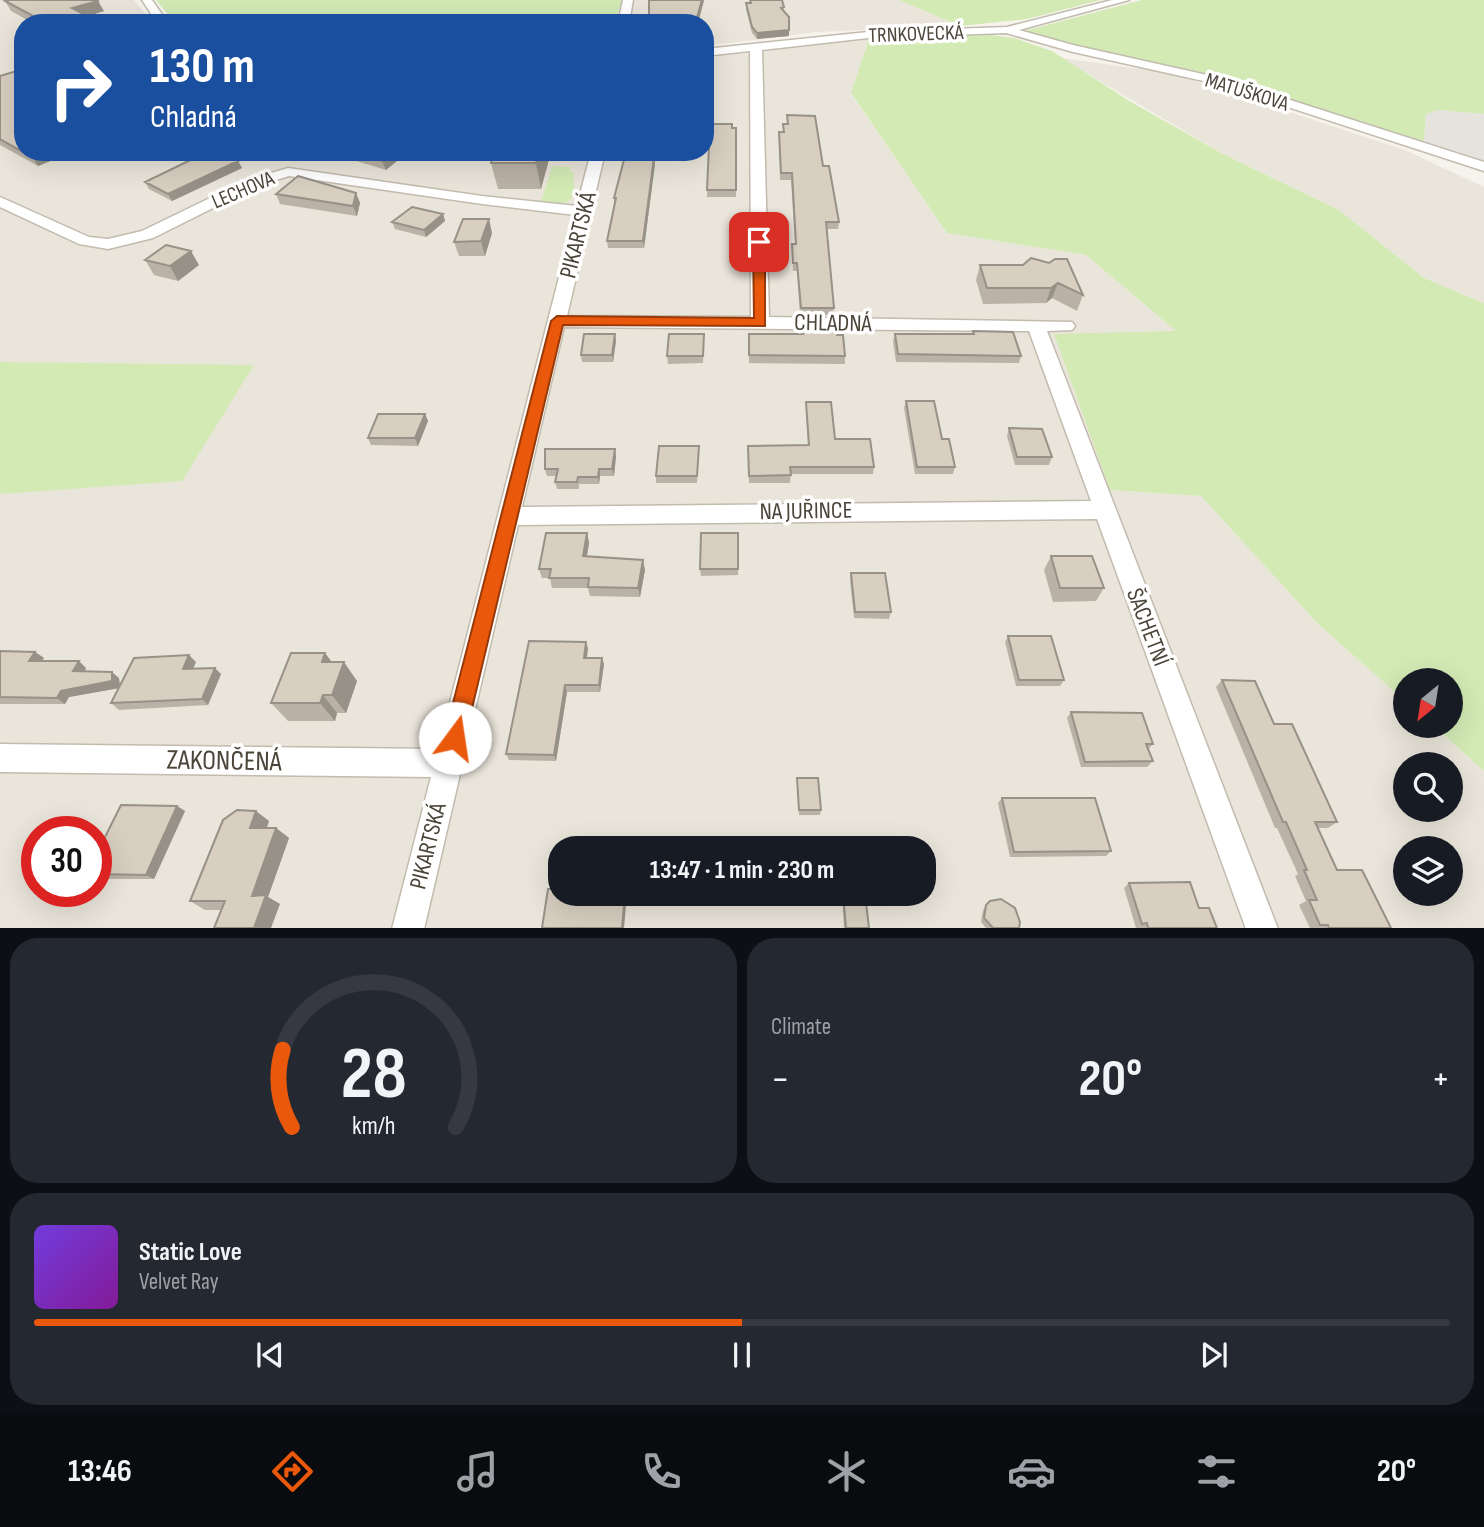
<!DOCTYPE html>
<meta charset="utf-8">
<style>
body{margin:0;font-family:"Sofia Sans Condensed",sans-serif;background:#242831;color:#f1f3f6;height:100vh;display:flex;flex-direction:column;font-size:26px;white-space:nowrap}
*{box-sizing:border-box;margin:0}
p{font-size:23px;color:#9ea1a6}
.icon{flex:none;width:38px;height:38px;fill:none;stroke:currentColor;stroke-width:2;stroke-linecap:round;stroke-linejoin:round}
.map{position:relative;height:928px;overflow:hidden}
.sheet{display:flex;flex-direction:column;gap:10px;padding:10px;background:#0d0f14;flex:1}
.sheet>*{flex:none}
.guide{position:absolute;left:14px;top:14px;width:700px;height:147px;border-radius:28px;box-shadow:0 7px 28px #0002;background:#1a4fa0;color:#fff;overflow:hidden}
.needle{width:46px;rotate:210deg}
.fabs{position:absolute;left:1393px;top:668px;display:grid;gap:14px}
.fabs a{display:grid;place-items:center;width:70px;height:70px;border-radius:50%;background:#171b24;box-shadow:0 7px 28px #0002;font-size:35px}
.speed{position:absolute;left:21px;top:816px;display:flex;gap:14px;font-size:35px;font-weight:700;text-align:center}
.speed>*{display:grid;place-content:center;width:91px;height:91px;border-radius:50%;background:#171b24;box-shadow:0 7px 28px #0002;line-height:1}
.speed .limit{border:10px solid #d22;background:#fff;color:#111}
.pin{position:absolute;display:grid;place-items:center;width:60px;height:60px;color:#fff;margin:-30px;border-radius:14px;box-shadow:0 4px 10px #0006}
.me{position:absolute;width:77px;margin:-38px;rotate:14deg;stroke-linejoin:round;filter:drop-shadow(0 0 5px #0008)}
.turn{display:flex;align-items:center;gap:24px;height:147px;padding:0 21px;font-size:32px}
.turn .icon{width:91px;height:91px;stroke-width:2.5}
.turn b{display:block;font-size:49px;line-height:60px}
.big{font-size:52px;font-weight:700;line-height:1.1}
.sheet .card{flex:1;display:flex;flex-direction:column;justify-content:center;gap:10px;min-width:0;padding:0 24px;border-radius:28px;background:#242831}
.sheet .dial{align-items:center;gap:0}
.dial svg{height:182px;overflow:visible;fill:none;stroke:#363941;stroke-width:7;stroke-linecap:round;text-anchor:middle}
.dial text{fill:#f1f3f6;stroke:none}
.song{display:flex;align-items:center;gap:21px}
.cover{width:84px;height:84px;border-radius:10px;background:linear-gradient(135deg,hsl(260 70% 55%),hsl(290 70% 35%))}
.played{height:7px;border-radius:4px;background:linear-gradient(90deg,#ea580c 50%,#363941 50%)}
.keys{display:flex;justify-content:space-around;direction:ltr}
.heat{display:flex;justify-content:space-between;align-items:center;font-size:38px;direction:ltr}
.sheet .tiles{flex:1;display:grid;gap:10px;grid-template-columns:1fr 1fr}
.card:last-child{grid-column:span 2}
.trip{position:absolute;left:548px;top:836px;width:388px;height:70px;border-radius:28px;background:#171b24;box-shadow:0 7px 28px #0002;font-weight:700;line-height:70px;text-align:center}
.menu{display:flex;height:112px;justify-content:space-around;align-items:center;background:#090b0e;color:#9ea1a6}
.menu .icon{width:49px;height:49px}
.menu .on{color:#ea580c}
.menu b{font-size:32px;color:#f1f3f6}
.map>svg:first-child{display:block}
</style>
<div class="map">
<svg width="1484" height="929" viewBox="0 0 1484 929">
<rect width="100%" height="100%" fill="#f6f3ec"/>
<path fill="#eae5da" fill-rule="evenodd" d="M 0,0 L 134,0 L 153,23 L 23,23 L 23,152 L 705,152 L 705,58 L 869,39 L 851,94 L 947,233 L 1086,255 L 1177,332 L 1110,490 L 1201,496 L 1318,624 L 1405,701 L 1405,726 L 1434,726 L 1484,771 L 1484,928 L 0,929 ZM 1405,765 L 1451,765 L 1451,810 L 1405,810 ZM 37,831 L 96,831 L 96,891 L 37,891 ZM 560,849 L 924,849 L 924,894 L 560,894 ZM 1405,849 L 1451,849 L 1451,894 L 1405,894 Z
M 634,0 L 899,0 L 960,26 L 817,32 L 705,46 L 705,23 L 630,23 Z
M 1061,58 L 1170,73 L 1405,150 L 1484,187 L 1484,303 L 1424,278 L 1339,210 L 1223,154 Z"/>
<path fill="#e6e2dd" d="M 1438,110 L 1484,114 L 1484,162 L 1424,143 L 1426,114 Z"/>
<path fill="#d3eab5" d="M 156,0 L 622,0 L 615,23 L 175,23 Z
M 899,0 L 1101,0 L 1027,19 L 960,26 Z
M 1142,0 L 1484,0 L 1484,114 L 1438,110 L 1426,114 L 1424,143 L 1319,108 L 1186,70 L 1122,59 L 1024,31 Z
M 991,35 L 1014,38 L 1052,51 L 1131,102 L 1223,154 L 1339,210 L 1424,278 L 1484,303 L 1484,771 L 1434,726 L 1451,726 L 1451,681 L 1405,681 L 1405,701 L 1318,624 L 1201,496 L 1110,490 L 1054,334 L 1176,331 L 1086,255 L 947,233 L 851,93 L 869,39 Z
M 552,166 L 571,167 L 569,171 L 574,173 C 572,187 580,194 565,203 L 541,202 Z
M 0,362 L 254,365 L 182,481 L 0,494 Z"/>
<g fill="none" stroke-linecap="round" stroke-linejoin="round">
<defs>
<path id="minor" d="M 142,0 L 152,0 L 168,23 L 157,23 Z
M 623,0 L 633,0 L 629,23 L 618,23 Z
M 1112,0 L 1129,0 L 1019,30 L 1073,45 L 1225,79 L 1484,162 L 1484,171 L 1217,84 L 1073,52 L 1006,33 L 868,38 L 762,50 L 769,317 L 1072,322 L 1075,326 L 1072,330 L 1047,331 L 1278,929 L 1246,929 L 1097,519 L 518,525 L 424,929 L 392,929 L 431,777 L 0,772 L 0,744 L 438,749 L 575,215 L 482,204 L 289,176 L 257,186 L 153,238 L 108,249 L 79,244 L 0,207 L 0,197 L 89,237 L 108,239 L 142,231 L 247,180 L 288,168 L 482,196 L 577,206 L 591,152 L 605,152 L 567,316 L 751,317 L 750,51 L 705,56 L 705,49 L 868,32 L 1007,27 ZM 564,327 L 1029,331 L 1091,501 L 522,507 Z"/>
</defs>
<use href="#minor" stroke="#c2bbae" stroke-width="3"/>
<use href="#minor" fill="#fff" fill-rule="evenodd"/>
</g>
<path fill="#bab2a6" d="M 649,0 L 704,0 L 698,23 L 649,23 Z
M 750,0 L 782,0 L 789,36 L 757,39 L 752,33 L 746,9 L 746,3 L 750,3 Z
M 5,1 L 104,11 L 87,16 L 101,23 L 33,23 L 11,11 Z
M 23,69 L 23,152 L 61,152 L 63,156 L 38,166 L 0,145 L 0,76 Z
M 787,115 L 823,166 L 839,222 L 838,229 L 827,229 L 834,308 L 833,315 L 800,315 L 797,271 L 793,271 L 792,244 L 795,244 L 791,180 L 780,180 L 779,138 L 783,132 L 783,124 L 787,124 Z
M 732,128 L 736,128 L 736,197 L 707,197 L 707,190 Z
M 327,152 L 408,152 L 386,170 Z
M 551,152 L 541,189 L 498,189 L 491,163 Z
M 652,152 L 651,157 L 655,164 L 644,248 L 608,248 L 607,241 L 614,204 L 614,198 Z
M 238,161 L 242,168 L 172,201 L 149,189 L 145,182 Z
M 356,193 L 360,203 L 357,216 L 280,204 L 276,194 Z
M 443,214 L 445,221 L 426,237 L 395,229 L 392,222 Z
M 492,233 L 485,256 L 459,256 L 454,242 Z
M 145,260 L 199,265 L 178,281 L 154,275 Z
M 980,265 L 1023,265 L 1083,295 L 1077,311 L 1052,298 L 1046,303 L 983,304 L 976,280 Z
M 802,324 L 837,335 L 845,356 L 845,364 L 749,363 L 749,334 L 802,334 Z
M 973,331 L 1021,356 L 1019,363 L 896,362 L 893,341 L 895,334 L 972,334 Z
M 616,341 L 613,362 L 582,362 L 581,355 Z
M 704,341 L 703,363 L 668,364 L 667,356 Z
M 906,401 L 942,439 L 955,467 L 953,474 L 915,474 L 904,408 Z
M 806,402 L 835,439 L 874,467 L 873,474 L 791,474 L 790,483 L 749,483 L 748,446 L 808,445 L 806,409 Z
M 425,414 L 428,421 L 418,446 L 371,445 L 368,438 Z
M 1009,428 L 1052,457 L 1049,465 L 1015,465 L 1007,436 Z
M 699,446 L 697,483 L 656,483 L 656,476 Z
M 616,456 L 614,476 L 600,476 L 599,484 L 579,484 L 579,489 L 557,489 L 555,482 L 556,476 L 547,476 L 545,469 Z
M 587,533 L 589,543 L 587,556 L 645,570 L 640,597 L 590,596 L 588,588 L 552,588 L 550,578 L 542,578 L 539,569 Z
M 738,533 L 738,575 L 701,576 L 700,569 Z
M 1051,556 L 1104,588 L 1096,601 L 1053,602 L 1044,570 Z
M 851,573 L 891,612 L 889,619 L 854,618 L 850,580 Z
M 1008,636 L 1064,680 L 1060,686 L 1016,686 L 1005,642 Z
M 588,648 L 587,658 L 604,664 L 600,692 L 567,692 L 556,761 L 509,760 L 506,754 Z
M 0,651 L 35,652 L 44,658 L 41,661 L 86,668 L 85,671 L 119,678 L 120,686 L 196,662 L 193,669 L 221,674 L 208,705 L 119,710 L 111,703 L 119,688 L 69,697 L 65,704 L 0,704 Z
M 325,653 L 332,662 L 357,681 L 346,713 L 337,713 L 335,721 L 288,721 L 271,703 Z
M 1222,680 L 1274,724 L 1337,822 L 1328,828 L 1317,828 L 1337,870 L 1391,928 L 1310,928 L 1299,905 L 1306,901 L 1295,876 L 1298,874 L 1277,828 L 1275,828 L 1216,687 Z
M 1071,712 L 1153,744 L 1148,749 L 1153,761 L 1147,767 L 1081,767 L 1067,718 Z
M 797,778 L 821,810 L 820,815 L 799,815 L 797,784 Z
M 1002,798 L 1111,851 L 1106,856 L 1010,857 L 998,803 Z
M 177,806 L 185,811 L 154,879 L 96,879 L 96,855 Z
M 269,821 L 267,828 L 276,828 L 289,838 L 268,897 L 280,904 L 221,910 L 205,910 L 190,901 Z
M 1129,883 L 1199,908 L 1217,928 L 1136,928 L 1124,888 Z
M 842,894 L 865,894 L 869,928 L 844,928 Z
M 990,901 L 1019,928 L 986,928 L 981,922 L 983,910 Z"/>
<path fill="#979187" d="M 702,0 L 704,0 L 698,23 L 697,17 Z
M 98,1 L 104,11 L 78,19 L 72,8 Z
M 789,30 L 789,36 L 757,39 L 757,33 Z
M 42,152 L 61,152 L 63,156 L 38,166 L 32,156 Z
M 393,152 L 408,152 L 386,170 L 382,161 Z
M 539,152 L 551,152 L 541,189 L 536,163 Z
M 654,158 L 655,164 L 644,248 L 643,241 Z
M 238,161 L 242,168 L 172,201 L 168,194 Z
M 356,193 L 360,203 L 357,216 L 353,206 Z
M 443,214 L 445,221 L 426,237 L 424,230 Z
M 489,219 L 492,233 L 485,256 L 481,241 Z
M 191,251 L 199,265 L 178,281 L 170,266 Z
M 1058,283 L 1052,298 L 1046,303 L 1051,288 Z
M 615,334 L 616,341 L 613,362 L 612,355 Z
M 425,414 L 428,421 L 418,446 L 415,438 Z
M 615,449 L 616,456 L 614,476 L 612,469 Z
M 599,469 L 600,476 L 599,484 L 598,477 Z
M 587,533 L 589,543 L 585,566 L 583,556 Z
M 643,560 L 645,570 L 640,597 L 638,588 Z
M 586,642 L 588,648 L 586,664 L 584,658 Z
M 35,652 L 44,658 L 37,668 L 29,661 Z
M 325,653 L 339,672 L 322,662 Z
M 189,655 L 196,662 L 190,675 L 183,669 Z
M 602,658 L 604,664 L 600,692 L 599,685 Z
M 79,661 L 86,668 L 81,677 L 73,671 Z
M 344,662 L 357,681 L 346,713 L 332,695 Z
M 215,668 L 221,674 L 208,705 L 202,699 Z
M 112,672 L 119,678 L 120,688 L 69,697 L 65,704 L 57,698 L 61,691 Z
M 565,685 L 567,692 L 556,761 L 554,755 Z
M 323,695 L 337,713 L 335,721 L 320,703 Z
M 177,806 L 185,811 L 154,879 L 146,875 Z
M 256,811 L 269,821 L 263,838 L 250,828 Z
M 276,828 L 289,838 L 268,897 L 280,904 L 271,928 L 254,928 L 252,896 Z
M 625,894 L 627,894 L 624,928 L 622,928 Z"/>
<path fill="#d8cfc1" stroke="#979187" stroke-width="2" d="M 10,0 L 97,0 L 98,1 L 72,8 L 101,23 L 46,23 L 5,1 Z
M 649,0 L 702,0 L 697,17 L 649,18 Z
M 750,0 L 782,0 L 784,7 L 781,8 L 789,17 L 789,30 L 757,33 L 752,27 L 746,3 L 751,3 Z
M 23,69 L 23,152 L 0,139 L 0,76 Z
M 787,115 L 815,116 L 823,166 L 829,166 L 839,222 L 826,222 L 834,308 L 801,308 L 797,263 L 793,263 L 792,244 L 796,244 L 792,173 L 781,173 L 779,132 L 784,132 L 783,124 L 788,124 Z
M 710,124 L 732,124 L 732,128 L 736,128 L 736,190 L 707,190 Z
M 24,152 L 42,152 L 32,156 Z
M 207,152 L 238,161 L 168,194 L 145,182 Z
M 355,152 L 393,152 L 382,161 Z
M 495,152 L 539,152 L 536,163 L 491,163 Z
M 626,152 L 650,152 L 649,157 L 654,158 L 643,241 L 607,241 L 616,198 L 614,198 Z
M 298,176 L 356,193 L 353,206 L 276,194 Z
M 412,207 L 443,214 L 424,230 L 392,222 Z
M 463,219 L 489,219 L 481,241 L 454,242 Z
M 166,245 L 191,251 L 170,266 L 145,260 Z
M 1031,258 L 1049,263 L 1055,259 L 1067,259 L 1083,295 L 1058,283 L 1051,288 L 987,288 L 980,265 L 1023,265 Z
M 802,324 L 836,325 L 837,335 L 843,335 L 845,356 L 749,355 L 749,334 L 803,334 Z
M 973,331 L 1013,332 L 1021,356 L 898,354 L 895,334 L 974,334 Z
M 584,334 L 615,334 L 612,355 L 581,355 Z
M 669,334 L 704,334 L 703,356 L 667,356 Z
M 906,401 L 934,401 L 942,439 L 949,439 L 955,467 L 917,467 Z
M 806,402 L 831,402 L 835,439 L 870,439 L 874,467 L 790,467 L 791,475 L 749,476 L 748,446 L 809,445 Z
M 378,414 L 425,414 L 415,438 L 368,438 Z
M 1009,428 L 1042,429 L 1052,457 L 1017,457 Z
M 659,446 L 699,446 L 697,476 L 656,476 Z
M 545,449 L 615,449 L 612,469 L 599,469 L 598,477 L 578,477 L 577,482 L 555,482 L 558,469 L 545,469 Z
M 546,533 L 587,533 L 583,556 L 643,560 L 638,588 L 588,587 L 589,578 L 549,578 L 551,569 L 539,569 Z
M 701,533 L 738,533 L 738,569 L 700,569 Z
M 1051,556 L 1092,556 L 1104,588 L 1060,588 Z
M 851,573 L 885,573 L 891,612 L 855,612 Z
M 1008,636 L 1051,636 L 1064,680 L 1019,680 Z
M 529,641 L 586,642 L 584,658 L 602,658 L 599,685 L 565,685 L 554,755 L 506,754 Z
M 0,651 L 35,652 L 29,661 L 79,661 L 73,671 L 112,672 L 112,681 L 61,691 L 57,698 L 0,697 Z
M 291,653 L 325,653 L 322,662 L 344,662 L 332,695 L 323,695 L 320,703 L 271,703 Z
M 189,655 L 183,669 L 215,668 L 202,699 L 111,703 L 134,658 Z
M 1222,680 L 1255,681 L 1274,724 L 1292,724 L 1337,822 L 1315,822 L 1337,870 L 1362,870 L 1391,928 L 1329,928 L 1328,925 L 1320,925 L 1309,900 L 1317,900 L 1304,870 L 1307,870 L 1286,822 L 1283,822 Z
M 1071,712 L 1142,713 L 1153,744 L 1146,744 L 1153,761 L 1085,762 Z
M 797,778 L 818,778 L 821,810 L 799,810 Z
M 1002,798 L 1095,798 L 1111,851 L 1014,852 Z
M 121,805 L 177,806 L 146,875 L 96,874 L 96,855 Z
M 237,810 L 256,811 L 250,828 L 276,828 L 252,896 L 266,895 L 254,928 L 214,928 L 225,901 L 190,901 L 223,820 Z
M 1190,882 L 1199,908 L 1209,908 L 1217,928 L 1148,928 L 1147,923 L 1142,924 L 1129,883 Z
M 548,889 L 560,889 L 560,894 L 625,894 L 622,928 L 542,928 Z
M 843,894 L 865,894 L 869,928 L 846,928 Z
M 1001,899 L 1015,908 L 1020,922 L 1019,928 L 993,928 L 984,918 L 986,905 L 990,901 Z"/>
<path fill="#ea580c" stroke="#983908" stroke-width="2" d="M 759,238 L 765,242 L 765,326 L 563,325 L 465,738 L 462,745 L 455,748 L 448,745 L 444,738 L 551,321 L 557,316 L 754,318 L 753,242 Z"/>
<g text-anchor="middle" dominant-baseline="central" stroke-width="7" stroke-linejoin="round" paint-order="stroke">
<g font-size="21" fill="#4b4439" stroke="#fff">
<text transform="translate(916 34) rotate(-2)">TRNKOVECKÁ</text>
<text transform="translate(1247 92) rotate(17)">MATUŠKOVA</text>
<text transform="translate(243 190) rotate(-23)">LECHOVA</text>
</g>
<g font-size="24" fill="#4b4439" stroke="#fff">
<text transform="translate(578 235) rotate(-76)">PIKARTSKÁ</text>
<text transform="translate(833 323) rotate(1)">CHLADNÁ</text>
<text transform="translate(806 511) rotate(-1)">NA JUŘINCE</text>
<text transform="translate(1148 627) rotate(69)">ŠACHETNÍ</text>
<text transform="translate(428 846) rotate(-76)">PIKARTSKÁ</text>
</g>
<g font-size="28" fill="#4b4439" stroke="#fff">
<text transform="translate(224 761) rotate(1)">ZAKONČENÁ</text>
</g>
</g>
</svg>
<div class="fabs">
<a><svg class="needle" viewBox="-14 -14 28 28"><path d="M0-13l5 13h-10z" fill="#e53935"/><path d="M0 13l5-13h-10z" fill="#9ea1a6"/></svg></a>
<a><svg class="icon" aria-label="search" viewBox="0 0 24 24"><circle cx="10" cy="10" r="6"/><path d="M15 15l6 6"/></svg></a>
<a><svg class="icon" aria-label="layers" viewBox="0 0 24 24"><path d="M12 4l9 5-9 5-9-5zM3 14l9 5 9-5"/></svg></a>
</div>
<div class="speed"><div class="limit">30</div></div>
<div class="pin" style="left:759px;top:242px;background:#d93025"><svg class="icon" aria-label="arrive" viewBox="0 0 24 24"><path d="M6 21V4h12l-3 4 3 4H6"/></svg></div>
<svg class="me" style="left:455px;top:738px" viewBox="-20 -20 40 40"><circle r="19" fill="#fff"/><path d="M0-13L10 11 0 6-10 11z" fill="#ea580c"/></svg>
<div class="trip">13:47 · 1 min · 230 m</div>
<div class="guide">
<div class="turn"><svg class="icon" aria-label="right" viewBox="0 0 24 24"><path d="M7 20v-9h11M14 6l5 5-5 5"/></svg><div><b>130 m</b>Chladná</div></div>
</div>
</div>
<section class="sheet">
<div class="tiles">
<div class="card dial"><svg viewBox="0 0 100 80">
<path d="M14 69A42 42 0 1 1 86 69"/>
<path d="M14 69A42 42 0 0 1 10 35" stroke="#ea580c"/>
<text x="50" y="56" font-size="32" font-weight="700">28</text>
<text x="50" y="72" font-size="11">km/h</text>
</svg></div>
<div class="card"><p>Climate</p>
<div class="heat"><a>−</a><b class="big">20°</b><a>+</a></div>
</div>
<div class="card">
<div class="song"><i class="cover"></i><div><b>Static Love</b><p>Velvet Ray</p></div></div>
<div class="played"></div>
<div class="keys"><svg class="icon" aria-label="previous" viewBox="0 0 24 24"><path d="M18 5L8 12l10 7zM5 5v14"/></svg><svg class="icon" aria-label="pause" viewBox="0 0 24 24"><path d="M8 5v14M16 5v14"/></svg><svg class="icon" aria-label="next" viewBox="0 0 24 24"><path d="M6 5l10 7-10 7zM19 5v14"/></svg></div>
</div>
</div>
</section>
<nav class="menu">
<b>13:46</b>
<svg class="icon on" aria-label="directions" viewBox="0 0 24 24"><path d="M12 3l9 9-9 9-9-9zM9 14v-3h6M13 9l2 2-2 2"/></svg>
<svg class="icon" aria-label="music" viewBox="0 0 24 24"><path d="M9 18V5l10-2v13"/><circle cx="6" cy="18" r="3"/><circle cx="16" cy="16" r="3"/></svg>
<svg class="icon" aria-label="phone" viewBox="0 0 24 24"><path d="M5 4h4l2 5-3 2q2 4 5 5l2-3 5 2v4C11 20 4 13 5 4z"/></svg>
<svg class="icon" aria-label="climate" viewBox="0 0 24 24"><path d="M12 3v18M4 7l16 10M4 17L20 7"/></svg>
<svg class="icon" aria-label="car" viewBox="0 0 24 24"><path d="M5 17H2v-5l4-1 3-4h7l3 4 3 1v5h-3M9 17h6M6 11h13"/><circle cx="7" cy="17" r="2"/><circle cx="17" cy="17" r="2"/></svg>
<svg class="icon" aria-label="filters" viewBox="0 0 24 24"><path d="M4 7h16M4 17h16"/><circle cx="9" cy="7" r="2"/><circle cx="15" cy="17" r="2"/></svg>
<b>20°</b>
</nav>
